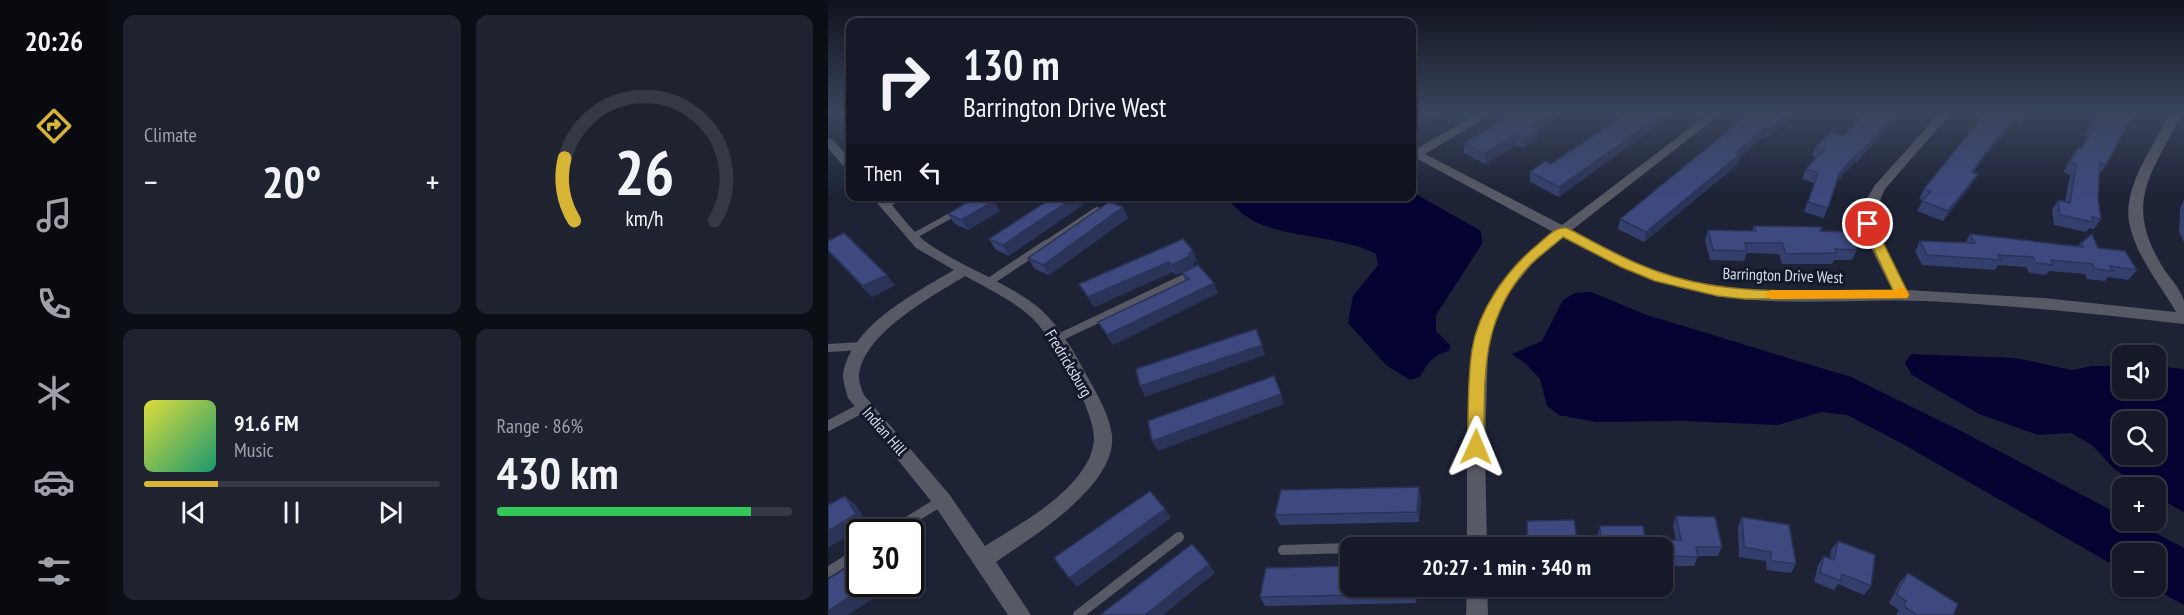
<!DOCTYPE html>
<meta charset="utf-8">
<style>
body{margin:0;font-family:"PT Sans Narrow",sans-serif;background:#1f2330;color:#f1f3f6;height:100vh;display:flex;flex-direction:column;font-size:22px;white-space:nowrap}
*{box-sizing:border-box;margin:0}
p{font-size:20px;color:#9ea1a8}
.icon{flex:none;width:33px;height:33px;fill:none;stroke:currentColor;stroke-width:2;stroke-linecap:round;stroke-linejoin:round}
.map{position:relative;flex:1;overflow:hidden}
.side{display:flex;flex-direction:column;gap:15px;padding:15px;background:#0c0e16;width:720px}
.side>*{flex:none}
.banner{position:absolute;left:18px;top:18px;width:570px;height:183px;border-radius:12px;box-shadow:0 2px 4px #0004,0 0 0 2px #353845;background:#161a28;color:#f1f3f6;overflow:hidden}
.controls{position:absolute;left:1284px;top:345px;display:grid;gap:12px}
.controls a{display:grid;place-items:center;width:54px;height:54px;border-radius:12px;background:#161a28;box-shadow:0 2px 4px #0004,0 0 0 2px #353845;font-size:30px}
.speed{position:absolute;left:18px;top:519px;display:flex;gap:12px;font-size:30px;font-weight:700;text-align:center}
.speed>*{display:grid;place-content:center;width:78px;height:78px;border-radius:50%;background:#161a28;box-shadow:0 2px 4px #0004,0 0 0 2px #353845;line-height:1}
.speed .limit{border:3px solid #111;border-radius:9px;background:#fff;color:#111}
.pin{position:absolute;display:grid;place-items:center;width:51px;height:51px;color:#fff;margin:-26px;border:3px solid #fff;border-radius:50%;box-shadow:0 2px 6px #0007}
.me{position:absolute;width:66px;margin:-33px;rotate:1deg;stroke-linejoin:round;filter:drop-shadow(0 0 4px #0008)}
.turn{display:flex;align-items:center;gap:21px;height:126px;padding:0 18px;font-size:27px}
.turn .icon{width:78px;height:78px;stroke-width:2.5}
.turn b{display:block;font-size:42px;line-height:51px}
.then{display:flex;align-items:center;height:57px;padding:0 18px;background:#0003;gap:12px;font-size:22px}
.big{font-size:45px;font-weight:700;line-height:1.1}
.side .tile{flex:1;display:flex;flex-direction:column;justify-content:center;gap:9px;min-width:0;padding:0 21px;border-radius:12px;background:#1f2330}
.side .dial{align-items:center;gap:0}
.dial svg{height:156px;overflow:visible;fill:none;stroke:#353845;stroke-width:7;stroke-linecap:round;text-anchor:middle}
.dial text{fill:#f1f3f6;stroke:none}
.song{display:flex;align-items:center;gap:18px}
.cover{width:72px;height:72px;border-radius:9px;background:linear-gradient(135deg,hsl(60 70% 55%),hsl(160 70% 35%))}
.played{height:6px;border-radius:3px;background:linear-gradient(90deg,#d8b434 25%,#353845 25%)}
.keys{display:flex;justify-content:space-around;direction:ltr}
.heat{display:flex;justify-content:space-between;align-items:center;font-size:33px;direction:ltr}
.charge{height:9px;border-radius:4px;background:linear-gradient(90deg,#34c759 86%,#353845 0)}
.side .tiles{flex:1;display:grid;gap:15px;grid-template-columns:repeat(2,1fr)}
.trip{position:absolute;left:512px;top:537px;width:333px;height:60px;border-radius:12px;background:#161a28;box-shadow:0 2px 4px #0004,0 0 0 2px #353845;font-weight:700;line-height:60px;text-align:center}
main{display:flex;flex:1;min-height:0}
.menu{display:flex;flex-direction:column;width:108px;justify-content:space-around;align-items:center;background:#090a10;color:#9ea1a8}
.menu .icon{width:42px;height:42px}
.menu .active{color:#d8b434}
.menu b{font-size:27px;color:#f1f3f6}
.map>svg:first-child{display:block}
</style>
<main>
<nav class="menu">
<b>20:26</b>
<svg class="icon active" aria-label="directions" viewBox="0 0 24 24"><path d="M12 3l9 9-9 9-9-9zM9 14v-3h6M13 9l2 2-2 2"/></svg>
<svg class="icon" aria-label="music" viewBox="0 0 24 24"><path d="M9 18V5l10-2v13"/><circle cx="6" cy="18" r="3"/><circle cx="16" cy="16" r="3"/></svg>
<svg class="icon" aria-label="phone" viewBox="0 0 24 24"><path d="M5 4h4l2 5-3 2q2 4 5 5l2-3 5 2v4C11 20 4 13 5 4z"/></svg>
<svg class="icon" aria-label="climate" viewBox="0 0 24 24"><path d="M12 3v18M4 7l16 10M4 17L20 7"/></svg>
<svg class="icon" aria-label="car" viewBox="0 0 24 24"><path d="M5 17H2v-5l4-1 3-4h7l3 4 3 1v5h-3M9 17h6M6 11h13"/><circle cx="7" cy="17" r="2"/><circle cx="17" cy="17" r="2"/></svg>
<svg class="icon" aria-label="filters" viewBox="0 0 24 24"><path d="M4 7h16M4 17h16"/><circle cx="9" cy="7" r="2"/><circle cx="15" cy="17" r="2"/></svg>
</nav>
<section class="side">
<div class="tiles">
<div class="tile"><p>Climate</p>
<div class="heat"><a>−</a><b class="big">20°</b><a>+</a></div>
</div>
<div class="tile dial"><svg viewBox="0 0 100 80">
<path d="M14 69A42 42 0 1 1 86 69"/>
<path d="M14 69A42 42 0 0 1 9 37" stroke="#d8b434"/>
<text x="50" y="56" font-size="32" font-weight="700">26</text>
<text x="50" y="72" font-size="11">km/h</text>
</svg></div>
<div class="tile">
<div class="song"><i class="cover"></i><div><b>91.6 FM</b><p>Music</p></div></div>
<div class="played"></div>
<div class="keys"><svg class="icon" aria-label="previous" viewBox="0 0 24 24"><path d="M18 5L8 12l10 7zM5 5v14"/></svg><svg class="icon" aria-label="pause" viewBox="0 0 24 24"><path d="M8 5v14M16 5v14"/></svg><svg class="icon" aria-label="next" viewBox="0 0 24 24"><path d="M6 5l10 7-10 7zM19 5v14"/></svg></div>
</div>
<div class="tile"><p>Range · 86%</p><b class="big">430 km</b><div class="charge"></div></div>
</div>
</section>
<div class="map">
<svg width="1356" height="615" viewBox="0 0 1356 615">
<rect width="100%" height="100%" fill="#1d2235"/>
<path fill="#050332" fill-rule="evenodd" d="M 584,192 L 653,231 L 654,244 L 608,315 L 608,331 L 622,345 L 621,351 C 605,355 600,363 592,377 L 582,380 L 558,365 L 520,323 L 525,296 L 550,265 L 548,254 C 511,234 449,239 418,216 C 410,211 404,203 398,197 L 584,196 Z
M 763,292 L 819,315 L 1023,377 L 1137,433 L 1294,516 L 1294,520 L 1304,521 L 1356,548 L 1356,605 L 1323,587 L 1328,586 L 1328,554 L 1294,554 L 1294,570 L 1073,443 L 1019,415 L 993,412 L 950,425 L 857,421 L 768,422 L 731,415 L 719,406 L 712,379 L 698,364 L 684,354 L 714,341 L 735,300 L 747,293 Z
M 1083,354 L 1187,358 L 1244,370 L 1264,366 L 1294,366 L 1294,388 L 1328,388 L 1328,366 L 1356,369 L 1356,512 L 1328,497 L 1328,488 L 1314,487 L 1286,469 L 1264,445 L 1243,433 L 1210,435 L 1151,414 L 1084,375 L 1077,363 ZM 1294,422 L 1328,422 L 1328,454 L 1294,454 Z"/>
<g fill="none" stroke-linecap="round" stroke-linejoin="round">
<path stroke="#575a64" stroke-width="6" d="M 84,237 L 129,212
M 216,245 L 269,210"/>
<path stroke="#575a64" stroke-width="8" d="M 161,282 L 218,244
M 228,339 L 365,274
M 0,348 L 35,346
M 29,411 L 36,407"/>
<path stroke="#575a64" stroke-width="10" d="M 0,426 L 32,409
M 63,532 L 113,501
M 546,548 L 647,545
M 455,550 L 522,548
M 0,572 L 32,552
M 250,615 L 351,537"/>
<path fill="#575a64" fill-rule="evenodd" d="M 653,112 L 667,112 L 597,154 L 734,225 L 883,112 L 895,112 L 744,230 C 780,249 815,268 853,278 C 922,297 994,289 1064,290 L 1040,242 L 1035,215 L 1037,202 L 1047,185 L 1113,112 L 1124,112 L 1057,189 C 1037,228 1060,257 1079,290 L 1216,298 L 1348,312 C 1332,284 1307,255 1301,222 C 1295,185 1327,144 1343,112 L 1354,112 C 1326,173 1294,199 1334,266 C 1340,276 1353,289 1356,301 C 1356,308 1356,318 1356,324 C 1270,314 1184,305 1097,301 C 1025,298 951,308 879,294 C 827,284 782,261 736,237 L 705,263 L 681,292 L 667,324 L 660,348 L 657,447 L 659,548 L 639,548 L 639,447 L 644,348 L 651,324 L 670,286 L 695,257 L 725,232 L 584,156 L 584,149 L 588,149 Z
M 0,138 L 4,139 L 22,159 L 22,170 L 18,169 L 0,148 Z
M 43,196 L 58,198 L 80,196 L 64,205 C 75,218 85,232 98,242 C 130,265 169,278 202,301 C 228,319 244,348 259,376 C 269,394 281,414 284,435 C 289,486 204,537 168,562 L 203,615 L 180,615 L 107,506 L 20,398 C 18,391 15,382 15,375 C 22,326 87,293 126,270 L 88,248 ZM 137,276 C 159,288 184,300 203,317 C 225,337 265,407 266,437 C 266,444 264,452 261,459 C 240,499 193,523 157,546 L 121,494 L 36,395 C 34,390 31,383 31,377 C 33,334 105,296 137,276 Z
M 639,586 L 659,586 L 660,615 L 638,615 Z"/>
</g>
<path fill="#343f6d" d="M 584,112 L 617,112 L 587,129 L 584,127 Z
M 688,112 L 738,112 L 711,129 L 710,138 L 695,148 L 688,145 L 657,164 L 636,153 L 636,143 Z
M 801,112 L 731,197 L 702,182 L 702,172 L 723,164 Z
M 923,112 L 969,112 L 940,137 L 933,139 L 911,159 L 910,164 L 816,242 L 790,229 L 792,219 Z
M 1031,112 L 1075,112 L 1061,126 L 1029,162 L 1027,161 L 1008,183 L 996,218 L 976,212 L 986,183 L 974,179 L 978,169 L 988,157 L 984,156 L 988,146 L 1015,136 L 1029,122 L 1033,114 Z
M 1158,112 L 1201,112 L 1193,123 L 1187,121 L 1156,157 L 1145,173 L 1150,174 L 1144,184 L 1115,221 L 1089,211 L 1095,200 L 1091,199 L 1096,189 Z
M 1270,112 L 1278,165 L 1271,175 L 1270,199 L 1273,219 L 1266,229 L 1261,228 L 1258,232 L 1226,225 L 1224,210 L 1230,200 L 1237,201 L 1242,175 L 1235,172 L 1250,148 L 1252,149 L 1260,137 L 1256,136 Z
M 227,196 L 181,256 L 168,250 L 161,239 Z
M 1356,199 L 1356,243 L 1351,232 L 1352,209 Z
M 295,207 L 300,218 L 221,275 L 207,269 L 200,258 Z
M 172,211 L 140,230 L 127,224 L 120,214 Z
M 926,226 L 992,231 L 1029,250 L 1024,260 L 1006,260 L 1004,264 L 954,264 L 951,254 L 919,253 L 916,261 L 882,260 L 877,240 L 880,230 L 924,231 Z
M 1142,234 L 1250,246 L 1253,243 L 1270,248 L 1309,270 L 1300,280 L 1280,277 L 1277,281 L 1259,279 L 1257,274 L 1221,271 L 1218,275 L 1201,273 L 1198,267 L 1170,265 L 1167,270 L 1094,265 L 1087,251 L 1092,241 L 1137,243 Z
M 0,241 L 67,285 L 44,297 L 0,251 Z
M 365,251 L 369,261 L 365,263 L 366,267 L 348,275 L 345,272 L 266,307 L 251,284 Z
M 354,273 L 390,293 L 285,345 L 270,322 L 357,281 Z
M 593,497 L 591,522 L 452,525 L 447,515 Z
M 848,516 L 894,547 L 890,556 L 870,556 L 866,566 L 842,566 L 839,550 L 842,540 L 848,540 L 845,526 Z
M 914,517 L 968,564 L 963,573 L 939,570 L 938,561 L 911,557 L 910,527 Z
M 772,526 L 818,548 L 772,548 L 770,535 Z
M 1010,541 L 1043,586 L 1036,595 L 1010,584 L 1006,590 L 986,582 L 990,565 L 996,556 L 1002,559 L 1003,550 Z
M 1080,573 L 1125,615 L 1068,615 L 1071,610 L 1061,603 L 1072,582 Z
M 522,586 L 589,586 L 588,603 L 437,606 L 432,597 Z"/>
<path fill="#2b3359" d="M 599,112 L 617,112 L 587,129 L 586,119 Z
M 724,112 L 738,112 L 711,129 L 710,138 L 695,148 L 696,139 L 702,125 Z
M 837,112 L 848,112 L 731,197 L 731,187 Z
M 961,112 L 969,112 L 940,137 L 933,139 L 911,159 L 910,164 L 816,242 L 818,232 L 936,129 Z
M 1069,112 L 1075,112 L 1061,126 L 1029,162 L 1033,152 Z
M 1193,112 L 1187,121 L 1156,157 L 1138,182 L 1144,172 L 1162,147 Z
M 688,135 L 688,145 L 657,164 L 656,154 Z
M 1031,151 L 1027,161 L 1008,184 L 1011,174 Z
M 1150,174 L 1144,184 L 1115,221 L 1120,211 Z
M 248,196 L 268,196 L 181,256 L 175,245 Z
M 166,201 L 172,211 L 140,230 L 133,220 Z
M 295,207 L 300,218 L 221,275 L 215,265 Z
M 365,251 L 369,261 L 365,263 L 366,267 L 348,275 L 344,265 L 360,254 Z
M 341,262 L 345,272 L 266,307 L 260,297 Z
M 59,275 L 67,285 L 44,297 L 35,286 Z
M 386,283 L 390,293 L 285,345 L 279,335 Z
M 434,345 L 437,355 L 317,397 L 312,386 Z
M 453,394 L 456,404 L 330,451 L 324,441 Z
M 591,487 L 593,497 L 591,522 L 589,512 Z
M 17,496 L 28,505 L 40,524 L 0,548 L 0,531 Z
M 337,509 L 343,518 L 249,587 L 241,578 Z
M 381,564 L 387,573 L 335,615 L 317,615 Z
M 41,584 L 67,584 L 20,615 L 0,615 L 0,611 Z
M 587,586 L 589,586 L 588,603 L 587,594 Z"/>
<path fill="#3d497f" stroke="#2b3359" stroke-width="1.5" d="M 16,112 L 22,112 L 22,122 L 15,115 Z
M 584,112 L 599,112 L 586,119 L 584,118 Z
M 688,112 L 724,112 L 702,125 L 711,129 L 696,139 L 688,135 L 656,154 L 636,143 Z
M 801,112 L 837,112 L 731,187 L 702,172 L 718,161 L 723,164 Z
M 923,112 L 961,112 L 943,127 L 936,129 L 909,152 L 912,154 L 818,232 L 792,219 Z
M 1035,112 L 1069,112 L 1033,152 L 1031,151 L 1011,174 L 1000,208 L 980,202 L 990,173 L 978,169 L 996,149 L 988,146 L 1003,132 L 1015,136 L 1036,116 L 1032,115 Z
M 1158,112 L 1192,112 L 1162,147 L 1144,172 L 1150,174 L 1120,211 L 1094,201 L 1103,191 L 1096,189 Z
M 1271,112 L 1306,112 L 1278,165 L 1272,163 L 1270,199 L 1273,219 L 1264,217 L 1265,222 L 1232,215 L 1230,200 L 1242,203 L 1248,165 L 1241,162 L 1250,148 L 1253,149 L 1266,127 L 1263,126 Z
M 150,196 L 157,196 L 166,201 L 133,220 L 120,214 Z
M 227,196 L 248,196 L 175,245 L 161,239 Z
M 281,202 L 295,207 L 215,265 L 200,258 Z
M 926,226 L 994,227 L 992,231 L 1022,232 L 1029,250 L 1007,249 L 1008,253 L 958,254 L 954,243 L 917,243 L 919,251 L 885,250 L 880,230 L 928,231 Z
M 16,233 L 59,275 L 35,286 L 0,250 L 0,241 Z
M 1142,234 L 1255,247 L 1253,243 L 1264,234 L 1270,248 L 1297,251 L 1309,270 L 1282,266 L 1285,271 L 1267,269 L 1264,264 L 1223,260 L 1225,265 L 1208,263 L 1205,257 L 1170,255 L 1173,260 L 1099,255 L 1092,241 L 1147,243 Z
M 355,239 L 365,251 L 360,254 L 362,256 L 344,265 L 341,262 L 260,297 L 251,284 Z
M 370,265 L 386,283 L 279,335 L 270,322 L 361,279 L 354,273 Z
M 428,329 L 434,345 L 312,386 L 308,369 Z
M 446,376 L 453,394 L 324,441 L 320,421 Z
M 591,487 L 589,512 L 447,515 L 453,490 Z
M 322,491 L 337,509 L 241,578 L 226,558 Z
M 17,496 L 28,514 L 0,531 L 0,505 Z
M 848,516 L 887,517 L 894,547 L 868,547 L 870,557 L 845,556 L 842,540 L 853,540 Z
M 914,517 L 961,525 L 968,564 L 943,561 L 943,552 L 916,547 Z
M 746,520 L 750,548 L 700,547 L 699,521 Z
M 772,526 L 815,526 L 818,548 L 774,548 Z
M 1010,541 L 1047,555 L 1043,586 L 1014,574 L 1013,581 L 992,573 L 996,556 L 1006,560 Z
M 364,544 L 381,564 L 317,615 L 272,615 Z
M 30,555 L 32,558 L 32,584 L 41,584 L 0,611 L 0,579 L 20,567 L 18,563 Z
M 522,566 L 522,586 L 587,586 L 587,594 L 432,597 L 438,568 Z
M 1080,573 L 1130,604 L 1125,615 L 1089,615 L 1076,606 L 1078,601 L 1068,594 Z"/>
<linearGradient id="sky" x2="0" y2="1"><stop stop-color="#10131d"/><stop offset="0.57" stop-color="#3a445c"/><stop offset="1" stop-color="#3a445c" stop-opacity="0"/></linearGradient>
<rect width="1356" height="198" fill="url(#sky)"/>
<path fill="#d8b434" stroke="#8c7522" stroke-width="1.5" d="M 1040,220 L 1046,224 L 1081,295 L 1079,298 L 917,299 L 890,296 L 827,281 L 793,267 L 735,237 C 725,246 713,254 703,264 C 651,319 657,377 656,447 L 653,452 L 648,454 L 642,452 L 639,447 C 641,415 639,382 644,350 C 650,311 678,271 708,246 C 717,239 727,226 739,228 C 770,244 800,262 834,273 C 907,298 989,290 1065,290 L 1034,224 Z"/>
<path fill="#f59e0b" d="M 1073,287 L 1077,288 L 1081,295 L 1079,298 L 943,299 L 936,294 L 943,290 L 1067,290 Z"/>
<g text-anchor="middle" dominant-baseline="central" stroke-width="6" stroke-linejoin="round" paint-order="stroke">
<g font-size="16" fill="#d9ddea" stroke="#14182b">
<text transform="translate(955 275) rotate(2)">Barrington Drive West</text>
<text transform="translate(241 363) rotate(59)">Fredricksburg</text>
<text transform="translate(57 431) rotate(49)">Indian Hill</text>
</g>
</g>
</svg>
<div class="controls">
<a><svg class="icon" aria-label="sound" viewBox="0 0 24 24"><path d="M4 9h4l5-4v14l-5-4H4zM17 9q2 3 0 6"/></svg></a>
<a><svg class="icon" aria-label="search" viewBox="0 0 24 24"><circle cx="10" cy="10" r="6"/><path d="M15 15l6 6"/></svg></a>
<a>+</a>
<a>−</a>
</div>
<div class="speed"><div class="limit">30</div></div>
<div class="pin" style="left:1040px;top:224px;background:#d93025"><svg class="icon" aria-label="arrive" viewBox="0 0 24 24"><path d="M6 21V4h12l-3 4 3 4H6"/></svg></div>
<svg class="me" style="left:648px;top:447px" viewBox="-20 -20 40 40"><path d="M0-17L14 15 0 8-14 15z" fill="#d8b434" stroke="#fff" stroke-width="4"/></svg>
<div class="trip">20:27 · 1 min · 340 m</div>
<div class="banner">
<div class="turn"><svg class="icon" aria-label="right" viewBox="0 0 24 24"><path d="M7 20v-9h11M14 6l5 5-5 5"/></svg><div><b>130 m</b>Barrington Drive West</div></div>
<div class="then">Then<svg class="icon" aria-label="left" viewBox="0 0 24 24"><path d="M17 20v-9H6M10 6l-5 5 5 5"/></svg></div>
</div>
</div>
</main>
